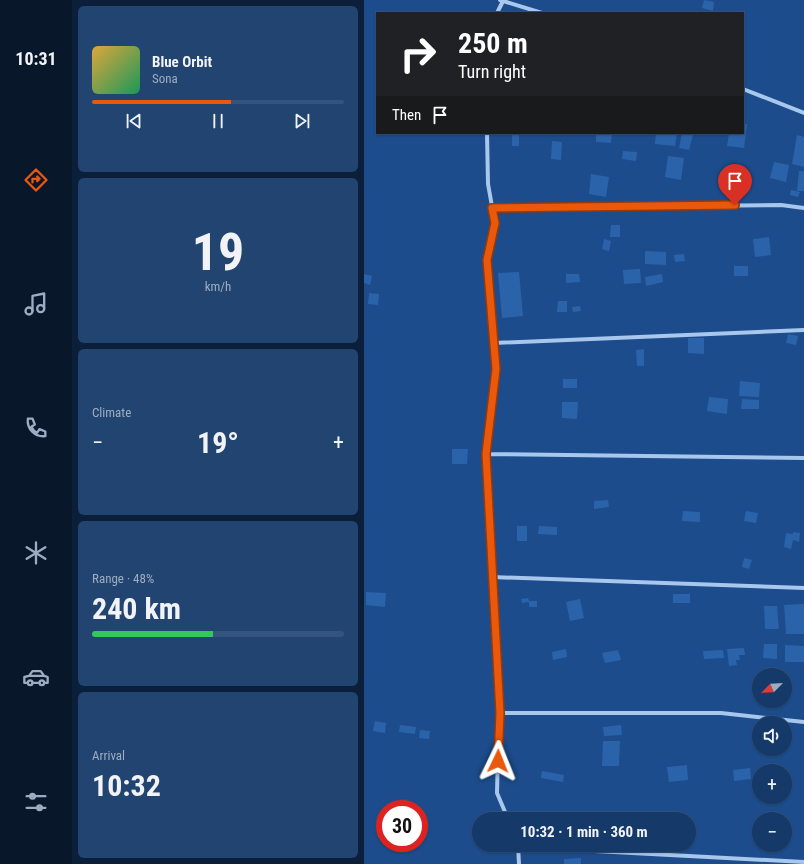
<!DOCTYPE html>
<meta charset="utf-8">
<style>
body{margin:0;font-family:"Roboto Condensed",sans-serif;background:#224471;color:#f1f3f6;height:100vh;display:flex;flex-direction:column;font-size:15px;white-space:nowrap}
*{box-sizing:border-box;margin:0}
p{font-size:13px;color:#9dacc0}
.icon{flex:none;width:22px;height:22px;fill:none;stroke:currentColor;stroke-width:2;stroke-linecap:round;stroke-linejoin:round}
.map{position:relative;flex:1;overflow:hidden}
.details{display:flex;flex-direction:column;gap:6px;padding:6px;background:#0c1f3a;width:292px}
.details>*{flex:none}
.top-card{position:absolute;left:12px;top:12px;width:368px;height:122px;border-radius:0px;box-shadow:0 1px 3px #0004,0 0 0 1px #34537d;background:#202124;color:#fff;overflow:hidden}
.needle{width:26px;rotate:246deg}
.controls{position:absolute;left:388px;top:668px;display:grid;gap:8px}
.controls a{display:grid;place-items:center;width:40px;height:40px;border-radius:50%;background:#153969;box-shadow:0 1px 3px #0004,0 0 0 1px #34537d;font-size:20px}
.speed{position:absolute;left:12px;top:800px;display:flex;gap:8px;font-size:20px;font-weight:700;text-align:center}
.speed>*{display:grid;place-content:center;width:52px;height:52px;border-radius:50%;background:#153969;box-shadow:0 1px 3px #0004,0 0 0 1px #34537d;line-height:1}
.speed .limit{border:6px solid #d22;background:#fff;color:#111}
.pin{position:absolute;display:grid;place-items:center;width:34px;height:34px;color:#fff;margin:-41px -17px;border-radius:50% 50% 50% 0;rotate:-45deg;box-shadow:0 0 4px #0007}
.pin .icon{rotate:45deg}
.me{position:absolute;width:44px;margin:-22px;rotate:2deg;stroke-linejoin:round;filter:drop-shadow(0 0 3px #0008)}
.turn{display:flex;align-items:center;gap:14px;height:84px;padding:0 16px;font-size:18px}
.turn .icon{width:52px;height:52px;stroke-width:2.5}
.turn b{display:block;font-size:28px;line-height:34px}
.then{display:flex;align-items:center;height:38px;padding:0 16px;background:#0003;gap:8px;font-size:15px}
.big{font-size:30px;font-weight:700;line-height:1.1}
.details .card{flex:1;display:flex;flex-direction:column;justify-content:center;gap:6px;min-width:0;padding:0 14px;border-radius:6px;background:#224471}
.details .dial{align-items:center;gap:0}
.dial b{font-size:52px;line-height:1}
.song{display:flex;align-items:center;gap:12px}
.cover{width:48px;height:48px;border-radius:6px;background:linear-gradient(135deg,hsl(40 70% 55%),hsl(150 70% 35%))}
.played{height:4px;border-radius:2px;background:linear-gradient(90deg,#ea580c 55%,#34537d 55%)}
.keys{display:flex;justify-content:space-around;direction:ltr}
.heat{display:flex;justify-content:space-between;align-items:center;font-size:22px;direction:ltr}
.charge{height:6px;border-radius:3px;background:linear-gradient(90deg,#34c759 48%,#34537d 0)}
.trip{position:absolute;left:108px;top:812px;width:224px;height:40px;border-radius:20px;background:#153969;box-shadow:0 1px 3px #0004,0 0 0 1px #34537d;font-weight:700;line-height:40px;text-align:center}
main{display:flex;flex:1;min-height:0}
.dock{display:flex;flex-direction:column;width:72px;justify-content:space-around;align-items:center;background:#08172a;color:#9dacc0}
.dock .icon{width:28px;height:28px}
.dock .on{color:#ea580c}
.dock b{font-size:18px;color:#f1f3f6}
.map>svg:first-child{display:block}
</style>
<main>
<nav class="dock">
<b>10:31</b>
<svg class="icon on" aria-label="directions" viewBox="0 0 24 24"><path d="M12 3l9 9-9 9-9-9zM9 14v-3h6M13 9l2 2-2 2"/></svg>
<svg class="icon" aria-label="music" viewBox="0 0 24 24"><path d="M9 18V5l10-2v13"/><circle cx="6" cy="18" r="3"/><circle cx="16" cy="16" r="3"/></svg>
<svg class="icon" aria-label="phone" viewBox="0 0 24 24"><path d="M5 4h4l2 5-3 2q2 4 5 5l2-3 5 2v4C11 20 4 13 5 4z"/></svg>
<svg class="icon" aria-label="climate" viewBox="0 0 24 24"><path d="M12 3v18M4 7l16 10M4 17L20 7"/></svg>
<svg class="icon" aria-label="car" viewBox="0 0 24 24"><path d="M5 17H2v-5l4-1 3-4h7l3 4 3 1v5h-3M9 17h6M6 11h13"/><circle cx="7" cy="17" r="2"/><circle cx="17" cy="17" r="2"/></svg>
<svg class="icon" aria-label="filters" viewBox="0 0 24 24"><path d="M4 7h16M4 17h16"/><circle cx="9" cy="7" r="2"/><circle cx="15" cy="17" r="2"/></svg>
</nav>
<section class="details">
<div class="card">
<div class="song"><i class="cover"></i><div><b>Blue Orbit</b><p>Sona</p></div></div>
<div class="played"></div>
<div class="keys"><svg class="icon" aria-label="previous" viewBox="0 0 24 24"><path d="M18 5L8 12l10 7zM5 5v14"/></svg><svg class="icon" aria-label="pause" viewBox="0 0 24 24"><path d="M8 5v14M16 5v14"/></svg><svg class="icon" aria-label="next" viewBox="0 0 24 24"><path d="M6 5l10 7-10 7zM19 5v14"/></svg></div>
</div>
<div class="card dial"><b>19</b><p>km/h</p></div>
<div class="card"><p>Climate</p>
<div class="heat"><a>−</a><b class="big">19°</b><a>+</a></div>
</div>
<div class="card"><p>Range · 48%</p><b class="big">240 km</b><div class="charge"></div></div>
<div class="card"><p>Arrival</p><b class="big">10:32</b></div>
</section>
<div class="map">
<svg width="440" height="864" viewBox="0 0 440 864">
<rect width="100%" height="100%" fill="#1c4c8c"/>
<path fill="#2b63aa" d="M 340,0 L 350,2 L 349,11 L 338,8 Z
M 379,124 L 383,124 L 380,148 L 363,146 L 365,133 L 379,133 Z
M 148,133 L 155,133 L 155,146 L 148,146 Z
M 232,133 L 248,133 L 247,143 L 232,142 Z
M 292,133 L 313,133 L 311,146 L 291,144 Z
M 318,133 L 329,135 L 325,150 L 315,148 Z
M 433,135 L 440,137 L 440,167 L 428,164 Z
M 188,141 L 198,142 L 197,160 L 187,159 Z
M 259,151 L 273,152 L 272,161 L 258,159 Z
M 304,156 L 320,158 L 317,180 L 301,177 Z
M 410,162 L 425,165 L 422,182 L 406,178 Z
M 435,171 L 440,171 L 440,191 L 433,191 Z
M 227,174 L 245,177 L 242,197 L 225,194 Z
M 427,190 L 436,192 L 434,197 L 426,195 Z
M 247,225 L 256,225 L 256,237 L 246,237 Z
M 405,237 L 407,255 L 391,257 L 389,239 Z
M 240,239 L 247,241 L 245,251 L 238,249 Z
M 281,251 L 302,252 L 302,265 L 281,264 Z
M 320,254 L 321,261 L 311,262 L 310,255 Z
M 370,266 L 384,266 L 384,276 L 370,276 Z
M 276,269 L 277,283 L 260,284 L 259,270 Z
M 155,272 L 159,316 L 138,318 L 134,273 Z
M 0,274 L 8,276 L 6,285 L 0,283 Z
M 202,274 L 215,274 L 216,282 L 202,283 Z
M 298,274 L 299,282 L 282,286 L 281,277 Z
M 5,293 L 15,294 L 14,305 L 4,304 Z
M 194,301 L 203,301 L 203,312 L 193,312 Z
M 216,306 L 217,311 L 209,312 L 208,307 Z
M 424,334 L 434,336 L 432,345 L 422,343 Z
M 324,338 L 340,338 L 340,354 L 324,353 Z
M 280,349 L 280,366 L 273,366 L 272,350 Z
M 199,379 L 213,379 L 213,388 L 199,388 Z
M 376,381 L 396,383 L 395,397 L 375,396 Z
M 345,397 L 364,399 L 363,414 L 343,411 Z
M 378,399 L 395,400 L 395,409 L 377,409 Z
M 198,402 L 214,402 L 213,419 L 198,418 Z
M 88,449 L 104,449 L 103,464 L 88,464 Z
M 244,500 L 245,507 L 230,509 L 230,501 Z
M 319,511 L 336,512 L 336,522 L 318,521 Z
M 382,511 L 394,513 L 392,523 L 380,521 Z
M 153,526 L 163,526 L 163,541 L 153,541 Z
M 175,526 L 193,527 L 193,535 L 174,534 Z
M 429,532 L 436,533 L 435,542 L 429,540 L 427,549 L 420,547 L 422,533 L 429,534 Z
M 380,558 L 388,560 L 385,569 L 378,567 Z
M 2,592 L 22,593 L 21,607 L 2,605 Z
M 309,594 L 326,594 L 326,603 L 309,603 Z
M 164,598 L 165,601 L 173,601 L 173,607 L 165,607 L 165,602 L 158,603 L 157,599 Z
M 216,599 L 220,618 L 206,621 L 202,602 Z
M 440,604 L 440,634 L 422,634 L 420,605 Z
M 400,606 L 413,606 L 415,629 L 401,629 Z
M 400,644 L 413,644 L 413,659 L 399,658 Z
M 421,645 L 440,646 L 440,662 L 421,662 Z
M 380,648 L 381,655 L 375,655 L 376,660 L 372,660 L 373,665 L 365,666 L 363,649 Z
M 202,649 L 203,657 L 189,660 L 188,652 Z
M 254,650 L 257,660 L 241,663 L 238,653 Z
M 359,650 L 360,658 L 340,659 L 339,651 Z
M 11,721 L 22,723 L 21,733 L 9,731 Z
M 36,725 L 52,727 L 51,734 L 35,732 Z
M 257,725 L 258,735 L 240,736 L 239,727 Z
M 56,730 L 66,731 L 65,739 L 55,738 Z
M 239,741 L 256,741 L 255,766 L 238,766 Z
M 323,765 L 324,780 L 305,782 L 303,767 Z
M 386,768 L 387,779 L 370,781 L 369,770 Z
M 178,771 L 200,775 L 199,782 L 177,778 Z
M 217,858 L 217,864 L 200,864 L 200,859 Z"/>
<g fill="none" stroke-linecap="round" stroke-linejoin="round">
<path stroke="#a8c7ed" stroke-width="4" d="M 136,0 L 178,13
M 133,13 L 139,1
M 379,89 L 440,113
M 123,133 L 124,184 L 131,223 L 123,260 L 132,369 L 122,454 L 135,713 L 133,793 L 144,819
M 128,208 L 417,205 L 440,208
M 130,343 L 440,330
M 122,454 L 440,458
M 128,577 L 440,588
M 135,713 L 357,713 L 440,722
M 154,845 L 155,864
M 155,847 L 440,862"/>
</g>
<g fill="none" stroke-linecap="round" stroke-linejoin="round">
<defs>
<path id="route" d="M 134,761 L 136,713 L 122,454 L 132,369 L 123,260 L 131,223 L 128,208 L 371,205"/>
</defs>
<use href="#route" stroke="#983908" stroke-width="10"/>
<use href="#route" stroke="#ea580c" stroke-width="7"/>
</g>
</svg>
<div class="controls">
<a><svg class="needle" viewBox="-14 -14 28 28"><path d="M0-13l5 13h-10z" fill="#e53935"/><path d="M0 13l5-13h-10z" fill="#9dacc0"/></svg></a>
<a><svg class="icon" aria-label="sound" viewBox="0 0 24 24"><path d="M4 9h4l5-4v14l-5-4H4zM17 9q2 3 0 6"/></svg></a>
<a>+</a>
<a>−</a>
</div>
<div class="speed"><div class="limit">30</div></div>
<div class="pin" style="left:371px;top:205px;background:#d93025"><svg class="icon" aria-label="arrive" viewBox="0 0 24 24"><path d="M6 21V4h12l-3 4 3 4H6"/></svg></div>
<svg class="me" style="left:134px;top:761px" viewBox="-20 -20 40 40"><path d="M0-17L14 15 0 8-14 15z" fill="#ea580c" stroke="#fff" stroke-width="4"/></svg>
<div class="trip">10:32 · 1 min · 360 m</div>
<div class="top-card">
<div class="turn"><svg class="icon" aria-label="right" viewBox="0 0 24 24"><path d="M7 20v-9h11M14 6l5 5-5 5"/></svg><div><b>250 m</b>Turn right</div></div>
<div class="then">Then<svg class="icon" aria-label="arrive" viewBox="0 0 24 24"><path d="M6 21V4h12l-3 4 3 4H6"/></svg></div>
</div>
</div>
</main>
